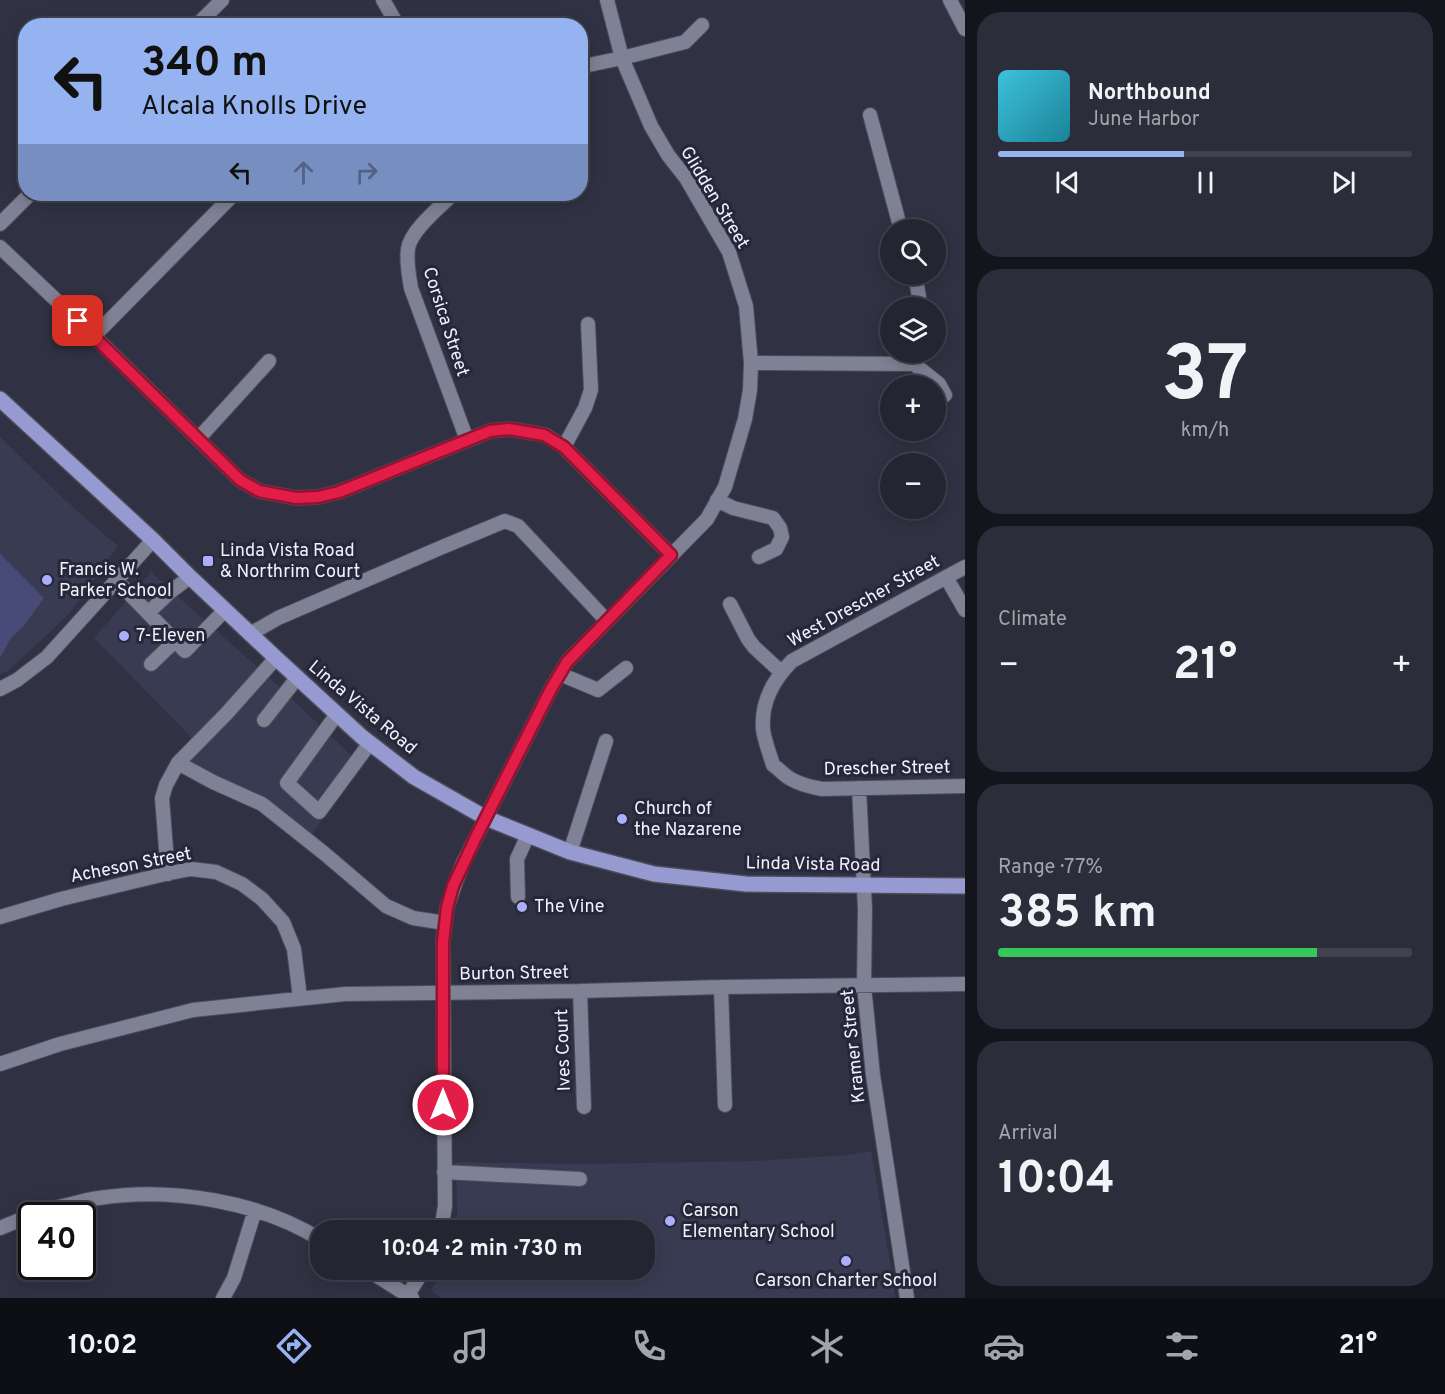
<!DOCTYPE html>
<meta charset="utf-8">
<style>
body{margin:0;font-family:Overpass,sans-serif;background:#2c2d3a;color:#f1f3f6;height:100vh;display:flex;flex-direction:column;font-size:22px;white-space:nowrap}
*{box-sizing:border-box;margin:0}
p{font-size:20px;color:#a3a5ac}
.icon{flex:none;width:33px;height:33px;fill:none;stroke:currentColor;stroke-width:2;stroke-linecap:round;stroke-linejoin:round}
.map{position:relative;flex:1;overflow:hidden}
.details{display:flex;flex-direction:column;gap:12px;padding:12px;background:#14141c;width:480px}
.details>*{flex:none}
.hud{position:absolute;left:18px;top:18px;width:570px;height:183px;border-radius:24px;box-shadow:0 3px 15px #0003,0 0 0 2px #41424d;background:#95b2f1;color:#111;overflow:hidden}
.fabs{position:absolute;left:880px;top:219px;display:grid;gap:12px}
.fabs a{display:grid;place-items:center;width:66px;height:66px;border-radius:50%;background:#242532;box-shadow:0 3px 15px #0003,0 0 0 2px #41424d;font-size:30px}
.speed{position:absolute;left:18px;top:1202px;display:flex;gap:12px;font-size:30px;font-weight:700;text-align:center}
.speed>*{display:grid;place-content:center;width:78px;height:78px;border-radius:50%;background:#242532;box-shadow:0 3px 15px #0003,0 0 0 2px #41424d;line-height:1}
.speed .limit{border:3px solid #111;border-radius:9px;background:#fff;color:#111}
.pin{position:absolute;display:grid;place-items:center;width:51px;height:51px;color:#fff;margin:-26px;border-radius:12px;box-shadow:0 3px 9px #0006}
.me{position:absolute;width:66px;margin:-33px;rotate:0deg;stroke-linejoin:round;filter:drop-shadow(0 0 4px #0008)}
.turn{display:flex;align-items:center;gap:21px;height:126px;padding:0 24px;font-size:27px}
.turn .icon{width:78px;height:78px;stroke-width:2.5}
.turn b{display:block;font-size:42px;line-height:51px}
.lanes{display:flex;align-items:center;height:57px;padding:0 24px;background:#0003;justify-content:center;gap:30px;direction:ltr}
.lanes .off{opacity:.35}
.big{font-size:45px;font-weight:700;line-height:1.1}
.details .widget{flex:1;display:flex;flex-direction:column;justify-content:center;gap:9px;min-width:0;padding:0 21px;border-radius:24px;background:#2c2d3a}
.details .dial{align-items:center;gap:0}
.dial b{font-size:78px;line-height:1}
.song{display:flex;align-items:center;gap:18px}
.cover{width:72px;height:72px;border-radius:9px;background:linear-gradient(135deg,hsl(190 70% 55%),hsl(190 70% 35%))}
.played{height:6px;border-radius:3px;background:linear-gradient(90deg,#95b2f1 45%,#41424d 45%)}
.keys{display:flex;justify-content:space-around;direction:ltr}
.heat{display:flex;justify-content:space-between;align-items:center;font-size:33px;direction:ltr}
.charge{height:9px;border-radius:4px;background:linear-gradient(90deg,#34c759 77%,#41424d 0)}
.trip{position:absolute;left:310px;top:1220px;width:345px;height:60px;border-radius:24px;background:#242532;box-shadow:0 3px 15px #0003,0 0 0 2px #41424d;font-weight:700;line-height:60px;text-align:center}
.menu{display:flex;height:96px;justify-content:space-around;align-items:center;background:#0e0f14;color:#a3a5ac}
.menu .icon{width:42px;height:42px}
.menu .active{color:#95b2f1}
.menu b{font-size:27px;color:#f1f3f6}
main{display:flex;flex:1;min-height:0}
.map>svg:first-child{display:block}
</style>
<main>
<div class="map">
<svg width="965" height="1298" viewBox="0 0 965 1298">
<rect width="100%" height="100%" fill="#303142"/>
<path fill="#393b52" d="M 0,437 L 65,500 L 118,546 L 70,613 L 8,671 L 0,674 Z
M 152,571 L 157,578 L 272,680 L 360,764 L 311,836 L 185,763 L 191,737 L 94,638 Z
M 871,1151 L 890,1261 L 895,1298 L 440,1298 L 431,1290 L 445,1269 L 645,1269 L 645,1230 L 456,1230 L 457,1212 L 456,1162 L 579,1164 L 756,1161 L 847,1155 Z"/>
<path fill="#484a77" d="M 0,554 L 44,598 L 26,623 L 11,638 L 0,658 Z"/>
<g fill="none" stroke-linecap="round" stroke-linejoin="round">
<defs>
<path id="minor" d="M 383,0 L 398,26
M 950,0 L 965,29
M 196,26 L 222,0
M 580,69 L 584,66 L 622,58 L 685,42 L 702,25
M 870,115 L 901,230
M 453,194 C 440,207 410,231 408,249 C 406,262 409,275 411,288 L 467,440
M 0,224 L 30,194
M 0,247 L 94,336 L 198,439 L 240,480 L 259,491 L 296,498 L 318,497 L 339,492 L 490,431 L 509,429 L 545,435 L 564,447 L 671,555
M 915,274 L 919,297 L 918,308
M 94,336 L 234,194
M 751,363 L 914,364 L 939,384 L 945,395
M 198,439 L 269,361
M 564,447 L 585,408 L 591,390 L 588,324
M 717,500 L 733,508 L 773,518 L 780,528 L 782,537 L 776,549 L 759,557
M 965,567 L 792,661 C 774,679 761,702 763,729 C 764,740 770,754 773,765 C 779,769 783,774 789,778 C 799,784 810,787 822,789 L 965,786
M 946,577 L 965,610
M 117,581 L 185,651 L 225,610
M 730,604 L 748,639 L 754,647 L 781,672
M 148,613 L 170,592 L 190,577
M 250,634 L 278,618 L 440,548 L 505,521 L 518,526 L 607,621
M 151,664 L 175,641
M 560,674 L 598,690 L 626,668
M 0,689 L 17,680 L 47,657 L 153,540
M 337,714 L 287,783 L 319,812 L 370,743
M 264,720 L 297,678
M 178,763 L 213,782 L 262,804 L 325,854 L 386,906 L 413,918 L 445,923
M 859,788 L 865,909 L 864,986 L 873,1075 L 907,1298
M 570,852 L 606,741
M 168,874 L 162,798 L 166,785 L 178,763 L 227,713 L 276,658
M 518,897 L 517,859 L 528,835
M 0,917 L 61,899 L 165,874 L 191,869 L 216,872 L 242,884 L 262,899 L 283,922 L 294,949 L 300,998
M 721,987 L 725,1105
M 580,991 L 584,1107
M 0,1064 L 60,1044 L 193,1010 L 345,994 L 580,991 L 721,987 L 965,984
M 444,1172 L 580,1179
M 32,1215 C 45,1210 58,1207 71,1204 C 80,1202 89,1199 99,1198 C 170,1187 260,1201 321,1240
M 0,1228 L 32,1215
M 441,1230 L 445,1206 L 443,941 L 447,908 L 454,887 L 463,863 L 551,689 L 567,662 L 707,519 L 725,487 L 745,419 L 750,390 L 751,363 L 746,306 L 729,252 L 686,178 L 668,155 L 651,126 L 622,58 L 607,0
M 366,1269 L 412,1298
M 223,1298 L 234,1278 L 255,1210
M 406,1298 L 424,1269"/>
<path id="major" d="M 0,399 L 153,540 L 190,577 L 276,658 L 362,737 L 414,777 L 486,818 L 570,852 L 654,874 L 746,884 L 965,886"/>
</defs>
<use href="#minor" stroke="#4c4d5b" stroke-width="16"/>
<use href="#major" stroke="#4c4d5b" stroke-width="18"/>
<use href="#minor" stroke="#7f8195" stroke-width="14"/>
<use href="#major" stroke="#969ad0" stroke-width="15"/>
</g>
<g fill="none" stroke-linecap="round" stroke-linejoin="round">
<defs>
<path id="route" d="M 78,321 L 240,480 L 259,491 L 296,498 L 318,497 L 339,492 L 490,431 L 509,429 L 544,435 L 564,447 L 671,555 L 567,662 L 551,689 L 476,837 L 453,886 L 447,908 L 443,942 L 443,1105"/>
</defs>
<use href="#route" stroke="#92132f" stroke-width="15"/>
<use href="#route" stroke="#e11d48" stroke-width="10"/>
</g>
<g fill="#abaffb" stroke="#262738" stroke-width="2">
<rect x="202" y="555" width="12" height="12" rx="3"/>
<circle cx="47" cy="580" r="6"/>
<circle cx="124" cy="636" r="6"/>
<circle cx="622" cy="819" r="6"/>
<circle cx="522" cy="907" r="6"/>
<circle cx="670" cy="1221" r="6"/>
<circle cx="846" cy="1261" r="6"/>
</g>
<g text-anchor="middle" dominant-baseline="central" stroke-width="6" stroke-linejoin="round" paint-order="stroke">
<g font-size="18" fill="#f1f2fd" stroke="#262738">
<text transform="translate(714 198) rotate(59)">Glidden Street</text>
<text transform="translate(445 322) rotate(72)">Corsica Street</text>
<text transform="translate(864 602) rotate(-29)">West Drescher Street</text>
<text transform="translate(362 708) rotate(40)">Linda Vista Road</text>
<text transform="translate(887 769) rotate(-1)">Drescher Street</text>
<text transform="translate(813 865) rotate(1)">Linda Vista Road</text>
<text transform="translate(131 866) rotate(-11)">Acheson Street</text>
<text transform="translate(514 974) rotate(-1)">Burton Street</text>
<text transform="translate(854 1046) rotate(-96)">Kramer Street</text>
<text transform="translate(564 1050) rotate(-92)">Ives Court</text>
</g>
<g font-size="18" fill="#f1f2fd" stroke="#262738" text-anchor="start">
<text x="220" y="551">Linda Vista Road<tspan x="220" dy="21">&amp; Northrim Court</tspan></text>
<text x="59" y="570">Francis W.<tspan x="59" dy="21">Parker School</tspan></text>
<text x="136" y="636">7-Eleven</text>
<text x="634" y="809">Church of<tspan x="634" dy="21">the Nazarene</tspan></text>
<text x="534" y="907">The Vine</text>
<text x="682" y="1211">Carson<tspan x="682" dy="21">Elementary School</tspan></text>
<text x="846" y="1281" text-anchor="middle">Carson Charter School</text>
</g>
</g>
</svg>
<div class="fabs">
<a><svg class="icon" aria-label="search" viewBox="0 0 24 24"><circle cx="10" cy="10" r="6"/><path d="M15 15l6 6"/></svg></a>
<a><svg class="icon" aria-label="layers" viewBox="0 0 24 24"><path d="M12 4l9 5-9 5-9-5zM3 14l9 5 9-5"/></svg></a>
<a>+</a>
<a>−</a>
</div>
<div class="speed"><div class="limit">40</div></div>
<div class="pin" style="left:78px;top:321px;background:#d93025"><svg class="icon" aria-label="arrive" viewBox="0 0 24 24"><path d="M6 21V4h12l-3 4 3 4H6"/></svg></div>
<svg class="me" style="left:443px;top:1105px" viewBox="-20 -20 40 40"><circle r="17" fill="#e11d48" stroke="#fff" stroke-width="3"/><path d="M0-11L8 9 0 5-8 9z" fill="#fff"/></svg>
<div class="trip">10:04 · 2 min · 730 m</div>
<div class="hud">
<div class="turn"><svg class="icon" aria-label="left" viewBox="0 0 24 24"><path d="M17 20v-9H6M10 6l-5 5 5 5"/></svg><div><b>340 m</b>Alcala Knolls Drive</div></div>
<div class="lanes"><svg class="icon" aria-label="left" viewBox="0 0 24 24"><path d="M17 20v-9H6M10 6l-5 5 5 5"/></svg><svg class="icon off" aria-label="ahead" viewBox="0 0 24 24"><path d="M12 20V5M6 11l6-6 6 6"/></svg><svg class="icon off" aria-label="right" viewBox="0 0 24 24"><path d="M7 20v-9h11M14 6l5 5-5 5"/></svg></div>
</div>
</div>
<section class="details">
<div class="widget">
<div class="song"><i class="cover"></i><div><b>Northbound</b><p>June Harbor</p></div></div>
<div class="played"></div>
<div class="keys"><svg class="icon" aria-label="previous" viewBox="0 0 24 24"><path d="M18 5L8 12l10 7zM5 5v14"/></svg><svg class="icon" aria-label="pause" viewBox="0 0 24 24"><path d="M8 5v14M16 5v14"/></svg><svg class="icon" aria-label="next" viewBox="0 0 24 24"><path d="M6 5l10 7-10 7zM19 5v14"/></svg></div>
</div>
<div class="widget dial"><b>37</b><p>km/h</p></div>
<div class="widget"><p>Climate</p>
<div class="heat"><a>−</a><b class="big">21°</b><a>+</a></div>
</div>
<div class="widget"><p>Range · 77%</p><b class="big">385 km</b><div class="charge"></div></div>
<div class="widget"><p>Arrival</p><b class="big">10:04</b></div>
</section>
</main>
<nav class="menu">
<b>10:02</b>
<svg class="icon active" aria-label="directions" viewBox="0 0 24 24"><path d="M12 3l9 9-9 9-9-9zM9 14v-3h6M13 9l2 2-2 2"/></svg>
<svg class="icon" aria-label="music" viewBox="0 0 24 24"><path d="M9 18V5l10-2v13"/><circle cx="6" cy="18" r="3"/><circle cx="16" cy="16" r="3"/></svg>
<svg class="icon" aria-label="phone" viewBox="0 0 24 24"><path d="M5 4h4l2 5-3 2q2 4 5 5l2-3 5 2v4C11 20 4 13 5 4z"/></svg>
<svg class="icon" aria-label="climate" viewBox="0 0 24 24"><path d="M12 3v18M4 7l16 10M4 17L20 7"/></svg>
<svg class="icon" aria-label="car" viewBox="0 0 24 24"><path d="M5 17H2v-5l4-1 3-4h7l3 4 3 1v5h-3M9 17h6M6 11h13"/><circle cx="7" cy="17" r="2"/><circle cx="17" cy="17" r="2"/></svg>
<svg class="icon" aria-label="filters" viewBox="0 0 24 24"><path d="M4 7h16M4 17h16"/><circle cx="9" cy="7" r="2"/><circle cx="15" cy="17" r="2"/></svg>
<b>21°</b>
</nav>
